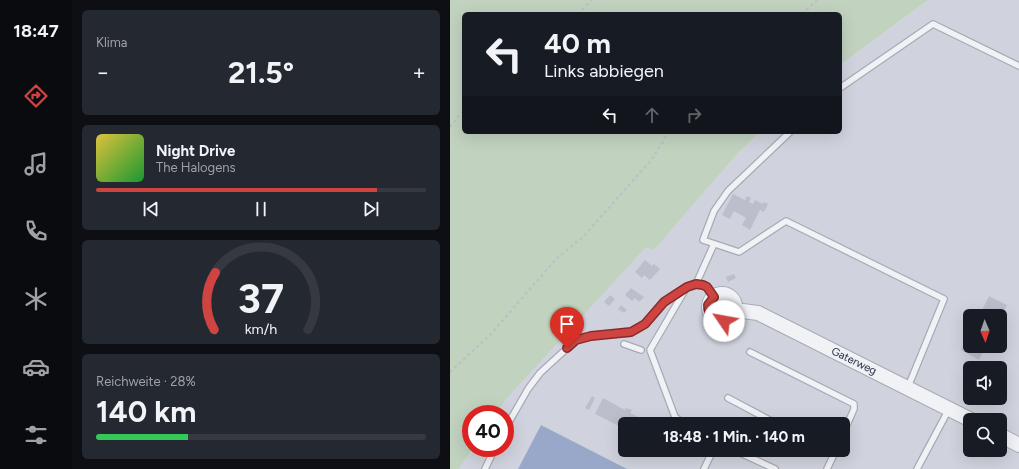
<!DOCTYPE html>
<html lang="de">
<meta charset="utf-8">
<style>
body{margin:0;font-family:Figtree,sans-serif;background:#242831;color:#f1f3f6;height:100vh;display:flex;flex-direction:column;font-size:15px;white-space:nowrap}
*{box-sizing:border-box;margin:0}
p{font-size:13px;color:#9ea1a6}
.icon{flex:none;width:22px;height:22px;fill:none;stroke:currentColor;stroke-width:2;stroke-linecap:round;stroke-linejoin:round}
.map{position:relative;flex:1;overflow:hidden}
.sheet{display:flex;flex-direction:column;gap:10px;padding:10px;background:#0d0f14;width:378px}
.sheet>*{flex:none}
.banner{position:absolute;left:12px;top:12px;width:380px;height:122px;border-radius:6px;box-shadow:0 4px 16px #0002;background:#171b24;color:#f1f3f6;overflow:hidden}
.needle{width:26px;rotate:178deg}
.buttons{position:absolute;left:513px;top:309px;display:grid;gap:8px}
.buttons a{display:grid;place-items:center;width:44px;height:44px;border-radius:6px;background:#171b24;box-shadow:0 4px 16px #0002;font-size:20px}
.speed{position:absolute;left:12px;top:405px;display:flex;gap:8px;font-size:20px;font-weight:700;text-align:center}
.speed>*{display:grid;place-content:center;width:52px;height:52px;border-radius:50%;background:#171b24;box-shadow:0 4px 16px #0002;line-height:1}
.speed .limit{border:6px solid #d22;background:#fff;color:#111}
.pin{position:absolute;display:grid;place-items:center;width:34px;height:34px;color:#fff;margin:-41px -17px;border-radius:50% 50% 50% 0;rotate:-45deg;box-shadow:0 0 4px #0007}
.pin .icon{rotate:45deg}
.me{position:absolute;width:44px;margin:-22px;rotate:303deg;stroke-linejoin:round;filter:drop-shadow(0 0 3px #0008)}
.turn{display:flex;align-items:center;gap:14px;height:84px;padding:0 16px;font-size:18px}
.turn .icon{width:52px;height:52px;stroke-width:2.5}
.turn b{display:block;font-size:28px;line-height:34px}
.lanes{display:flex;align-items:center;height:38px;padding:0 16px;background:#0003;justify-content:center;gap:20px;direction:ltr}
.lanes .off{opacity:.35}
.big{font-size:30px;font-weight:700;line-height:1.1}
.sheet .card{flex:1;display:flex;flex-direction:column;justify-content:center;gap:6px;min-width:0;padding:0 14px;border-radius:6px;background:#242831}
.sheet .dial{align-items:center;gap:0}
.dial svg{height:104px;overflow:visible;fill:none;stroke:#363941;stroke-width:7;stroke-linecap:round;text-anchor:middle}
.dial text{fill:#f1f3f6;stroke:none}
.song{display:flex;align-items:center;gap:12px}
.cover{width:48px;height:48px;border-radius:6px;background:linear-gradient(135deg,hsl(50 70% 55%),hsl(130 70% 35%))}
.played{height:4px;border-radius:2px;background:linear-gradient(90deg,#cf4441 85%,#363941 85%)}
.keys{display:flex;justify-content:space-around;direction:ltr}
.heat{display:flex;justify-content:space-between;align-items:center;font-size:22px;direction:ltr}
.charge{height:6px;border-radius:3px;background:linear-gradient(90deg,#34c759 28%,#363941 0)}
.trip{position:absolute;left:168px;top:417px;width:232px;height:40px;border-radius:6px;background:#171b24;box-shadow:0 4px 16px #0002;font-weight:700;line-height:40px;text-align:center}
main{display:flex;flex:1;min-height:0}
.tab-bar{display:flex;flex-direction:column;width:72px;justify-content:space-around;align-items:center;background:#090b0e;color:#9ea1a6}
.tab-bar .icon{width:28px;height:28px}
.tab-bar .active{color:#cf4441}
.tab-bar b{font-size:18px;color:#f1f3f6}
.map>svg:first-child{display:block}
</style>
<main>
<nav class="tab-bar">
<b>18:47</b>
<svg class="icon active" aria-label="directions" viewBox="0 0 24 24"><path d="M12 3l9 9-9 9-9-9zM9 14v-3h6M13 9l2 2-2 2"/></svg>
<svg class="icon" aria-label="music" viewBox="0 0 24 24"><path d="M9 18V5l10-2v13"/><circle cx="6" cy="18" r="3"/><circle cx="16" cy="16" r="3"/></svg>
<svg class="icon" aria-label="phone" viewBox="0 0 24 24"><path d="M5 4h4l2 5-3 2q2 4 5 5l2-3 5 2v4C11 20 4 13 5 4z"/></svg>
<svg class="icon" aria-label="climate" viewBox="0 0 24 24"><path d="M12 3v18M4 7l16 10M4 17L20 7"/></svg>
<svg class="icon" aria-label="car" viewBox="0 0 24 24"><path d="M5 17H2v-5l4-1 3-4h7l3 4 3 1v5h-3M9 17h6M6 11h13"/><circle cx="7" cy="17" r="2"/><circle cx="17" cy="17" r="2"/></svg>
<svg class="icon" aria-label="filters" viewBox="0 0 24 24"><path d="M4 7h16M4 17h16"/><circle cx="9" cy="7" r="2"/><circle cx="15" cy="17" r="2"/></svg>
</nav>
<section class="sheet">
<div class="card"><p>Klima</p>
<div class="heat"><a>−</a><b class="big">21.5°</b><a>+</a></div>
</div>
<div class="card">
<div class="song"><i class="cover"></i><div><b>Night Drive</b><p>The Halogens</p></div></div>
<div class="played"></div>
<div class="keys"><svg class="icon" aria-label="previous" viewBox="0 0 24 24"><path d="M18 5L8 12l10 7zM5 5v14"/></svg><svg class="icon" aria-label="pause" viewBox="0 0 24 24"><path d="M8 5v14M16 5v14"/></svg><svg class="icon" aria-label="next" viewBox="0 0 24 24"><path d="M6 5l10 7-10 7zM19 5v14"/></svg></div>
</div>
<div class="card dial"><svg viewBox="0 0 100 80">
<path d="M14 69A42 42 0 1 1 86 69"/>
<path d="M14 69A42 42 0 0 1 15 25" stroke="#cf4441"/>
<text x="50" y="56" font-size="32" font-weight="700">37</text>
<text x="50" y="72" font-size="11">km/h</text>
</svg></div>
<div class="card"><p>Reichweite · 28%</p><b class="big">140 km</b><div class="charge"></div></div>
</section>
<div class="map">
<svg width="569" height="469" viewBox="0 0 569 469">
<rect width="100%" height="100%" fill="#dee1e8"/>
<path fill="#d0d3dd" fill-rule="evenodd" d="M 478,0 L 569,0 L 569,469 L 176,469 L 91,425 L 68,469 L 9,469 L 23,448 L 55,448 L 55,414 L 46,414 L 57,398 L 196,246 L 204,250 L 287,154 L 310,132 L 390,132 L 390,65 ZM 520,316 L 550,316 L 550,346 L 520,346 ZM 520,368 L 550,368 L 550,398 L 520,398 ZM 520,420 L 550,420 L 550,450 L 520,450 ZM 175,424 L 393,424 L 393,450 L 175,450 Z"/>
<path fill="#c1d2bf" d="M 0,0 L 478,0 L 390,65 L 390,14 L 14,14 L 14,132 L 310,132 L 287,154 L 204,250 L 196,247 L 57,398 L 46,414 L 21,414 L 21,448 L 23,448 L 9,469 L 0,469 Z"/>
<path fill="#99a8c9" d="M 91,425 L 177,469 L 68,469 Z"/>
<path fill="#bcbfcb" d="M 283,194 L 295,200 L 297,196 L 301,198 L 299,202 L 303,204 L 305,200 L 313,204 L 314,202 L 318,204 L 314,212 L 310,210 L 300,230 L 292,225 L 296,218 L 284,211 L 280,219 L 272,215 Z
M 195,260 L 202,266 L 204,264 L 210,269 L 200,280 L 194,275 L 192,278 L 185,272 Z
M 284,274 L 286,278 L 278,282 L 276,277 Z
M 181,288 L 194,297 L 189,302 L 185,298 L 182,301 L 175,295 Z
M 160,295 L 165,299 L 159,306 L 154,302 Z
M 539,296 L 557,305 L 551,316 L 529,316 Z
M 171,305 L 177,310 L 174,313 L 168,309 Z
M 520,333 L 520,346 L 536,346 L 529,360 L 511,350 Z
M 142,396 L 145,398 L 139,410 L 135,408 Z
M 153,398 L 175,410 L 176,408 L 182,410 L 180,413 L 194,420 L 192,424 L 175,424 L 175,429 L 145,414 Z"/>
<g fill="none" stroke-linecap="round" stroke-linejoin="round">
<defs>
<path id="service" d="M 390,88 L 483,24 L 569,66
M 340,132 L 278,191 L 264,211 L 253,240 L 289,252 L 336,221 L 494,299 L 458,387
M 246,284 L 264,244
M 174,344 L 191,350
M 300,352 L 404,404 L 404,409 L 393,434
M 278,398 L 327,424
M 234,424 L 225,417 L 200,350 L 235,290
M 55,429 L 78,389 L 90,373 L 126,340 L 141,336 L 181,333 L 195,324 L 214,302 L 237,287 L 246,284 L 257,287 L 264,297
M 284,450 L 325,469
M 376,450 L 384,454
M 35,469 L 45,448
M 254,469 L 263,450
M 377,469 L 386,450
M 467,469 L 499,409"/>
<path id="tertiary" d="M259 307a13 13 0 1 1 26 0a13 13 0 1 1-26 0Z
M 285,310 L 308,313 L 521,420
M 550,435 L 569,445"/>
</defs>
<use href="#service" stroke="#a7abb5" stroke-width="8"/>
<use href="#tertiary" stroke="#a7abb5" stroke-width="16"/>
<path stroke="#bcbfc6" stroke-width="2" stroke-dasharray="3 3" stroke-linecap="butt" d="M 128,14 L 142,0
M 352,14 L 367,0
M 0,127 L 14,109
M 0,372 L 40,335 L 107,258 L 133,237 L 202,159 L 219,132"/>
<use href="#service" stroke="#f1f2f6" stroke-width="5.5"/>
<use href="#tertiary" stroke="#f1f2f6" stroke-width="14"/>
</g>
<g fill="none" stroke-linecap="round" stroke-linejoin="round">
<defs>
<path id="route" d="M 117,348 L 126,340 L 141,336 L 181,332 L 195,324 L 214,302 L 237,287 L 246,284 L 253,285 L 257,287 L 264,297 L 258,305 C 258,315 264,321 274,321"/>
</defs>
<use href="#route" stroke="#872c2a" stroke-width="10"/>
<use href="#route" stroke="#cf4441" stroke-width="7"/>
</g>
<g text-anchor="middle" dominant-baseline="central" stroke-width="3" stroke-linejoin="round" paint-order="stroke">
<g font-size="11" fill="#272c3f" stroke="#eef0f6">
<text transform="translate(404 361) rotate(26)">Gaterweg</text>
</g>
</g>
</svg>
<div class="buttons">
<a><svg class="needle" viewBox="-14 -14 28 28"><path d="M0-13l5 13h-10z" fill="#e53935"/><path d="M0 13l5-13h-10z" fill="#9ea1a6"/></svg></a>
<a><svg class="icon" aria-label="sound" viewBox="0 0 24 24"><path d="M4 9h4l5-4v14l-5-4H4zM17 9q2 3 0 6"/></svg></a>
<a><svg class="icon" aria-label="search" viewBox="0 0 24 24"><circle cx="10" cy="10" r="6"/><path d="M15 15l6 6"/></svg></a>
</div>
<div class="speed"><div class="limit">40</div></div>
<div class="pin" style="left:117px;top:348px;background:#d93025"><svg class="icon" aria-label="arrive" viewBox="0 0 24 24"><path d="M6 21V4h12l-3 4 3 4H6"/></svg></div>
<svg class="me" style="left:274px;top:321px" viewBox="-20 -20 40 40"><circle r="19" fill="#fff"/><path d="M0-13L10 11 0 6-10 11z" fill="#cf4441"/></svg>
<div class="trip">18:48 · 1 Min. · 140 m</div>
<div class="banner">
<div class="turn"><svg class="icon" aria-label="left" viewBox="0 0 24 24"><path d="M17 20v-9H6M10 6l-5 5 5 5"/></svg><div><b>40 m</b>Links abbiegen</div></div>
<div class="lanes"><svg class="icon" aria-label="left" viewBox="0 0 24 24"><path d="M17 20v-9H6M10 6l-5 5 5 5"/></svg><svg class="icon off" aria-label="ahead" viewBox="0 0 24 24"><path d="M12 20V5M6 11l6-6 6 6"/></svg><svg class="icon off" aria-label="right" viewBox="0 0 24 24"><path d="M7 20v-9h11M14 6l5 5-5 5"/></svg></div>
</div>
</div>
</main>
